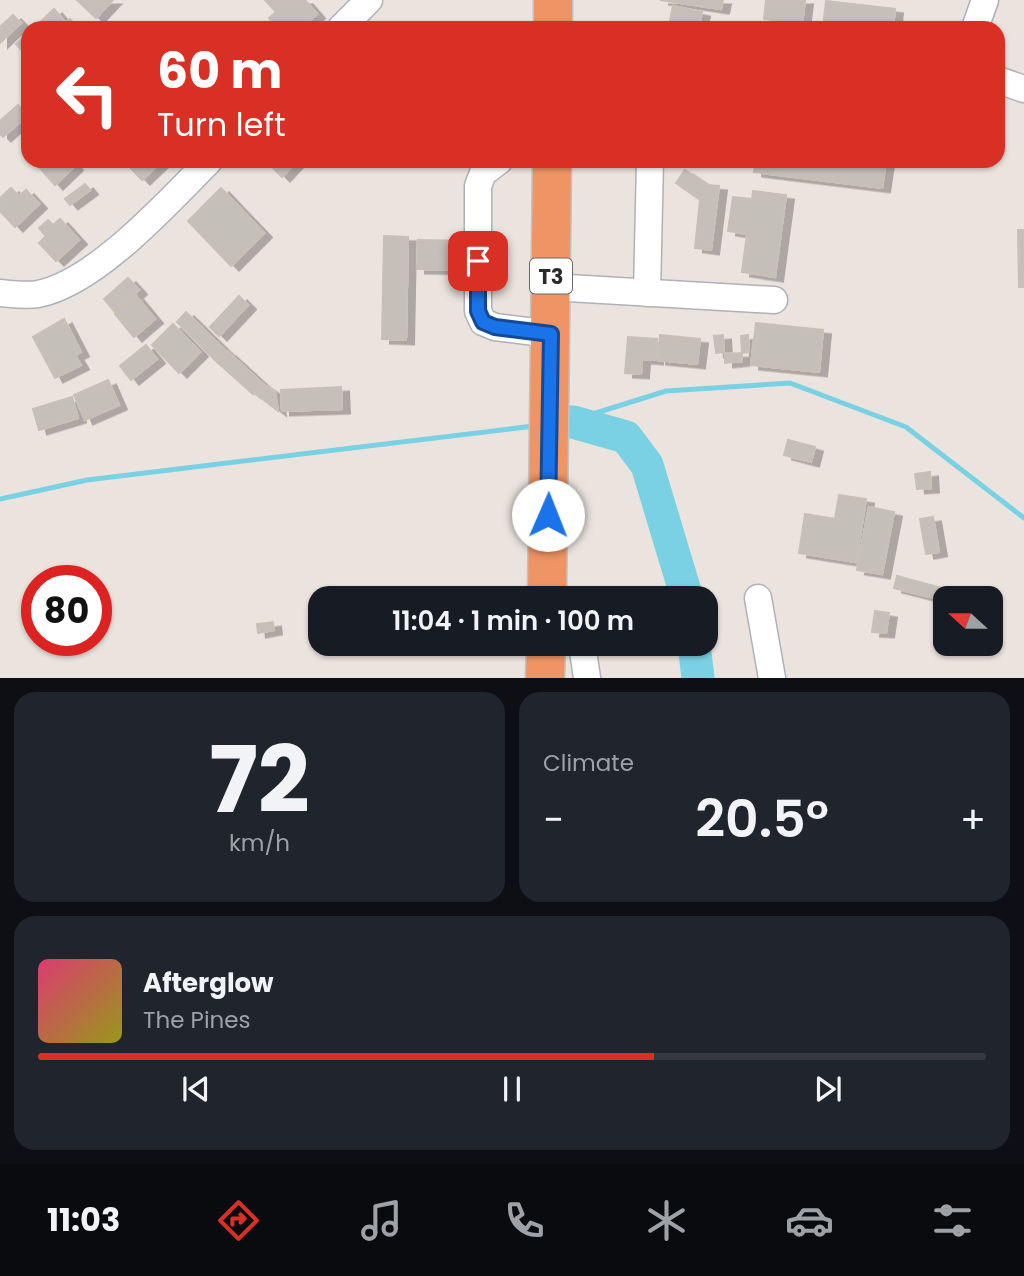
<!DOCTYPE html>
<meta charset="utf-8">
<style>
body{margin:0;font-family:Poppins,sans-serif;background:#20242c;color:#f1f3f6;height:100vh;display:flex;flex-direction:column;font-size:26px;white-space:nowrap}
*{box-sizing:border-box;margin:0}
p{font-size:23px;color:#9ea1a6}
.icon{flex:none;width:38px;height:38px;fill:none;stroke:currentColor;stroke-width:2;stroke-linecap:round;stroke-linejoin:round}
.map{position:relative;height:678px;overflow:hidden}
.panel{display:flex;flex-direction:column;gap:14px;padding:14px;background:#0d0f14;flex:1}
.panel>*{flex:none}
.top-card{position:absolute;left:21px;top:21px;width:984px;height:147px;border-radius:21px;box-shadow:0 2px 5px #0004;background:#d93025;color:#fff;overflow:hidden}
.needle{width:46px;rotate:291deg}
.tools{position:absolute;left:933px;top:586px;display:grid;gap:14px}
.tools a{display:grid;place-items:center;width:70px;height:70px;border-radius:14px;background:#171b24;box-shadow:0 2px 5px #0004;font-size:35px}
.speed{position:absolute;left:21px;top:565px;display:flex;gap:14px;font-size:35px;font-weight:700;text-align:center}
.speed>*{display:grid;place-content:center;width:91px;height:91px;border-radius:50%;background:#171b24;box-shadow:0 2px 5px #0004;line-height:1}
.speed .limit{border:10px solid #d22;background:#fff;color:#111}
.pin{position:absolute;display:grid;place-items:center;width:60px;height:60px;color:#fff;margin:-30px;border-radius:14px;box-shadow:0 4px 10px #0006}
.me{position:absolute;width:77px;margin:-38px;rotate:1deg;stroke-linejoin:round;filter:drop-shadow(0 0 5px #0008)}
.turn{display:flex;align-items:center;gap:24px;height:147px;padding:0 21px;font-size:32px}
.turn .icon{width:91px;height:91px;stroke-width:2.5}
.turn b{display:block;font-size:49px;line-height:60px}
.big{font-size:52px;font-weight:600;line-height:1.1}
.panel .card{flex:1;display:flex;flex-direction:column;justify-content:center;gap:10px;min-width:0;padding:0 24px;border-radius:21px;background:#20242c}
.panel .dial{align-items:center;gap:0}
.dial b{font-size:91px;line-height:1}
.song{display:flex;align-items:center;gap:21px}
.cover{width:84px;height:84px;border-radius:10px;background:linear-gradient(135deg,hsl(340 70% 55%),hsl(60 70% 35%))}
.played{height:7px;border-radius:4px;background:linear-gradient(90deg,#d93025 65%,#363941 65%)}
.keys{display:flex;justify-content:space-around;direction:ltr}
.heat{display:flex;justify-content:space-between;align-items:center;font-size:38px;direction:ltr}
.panel .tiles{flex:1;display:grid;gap:14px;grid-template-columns:1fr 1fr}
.card:last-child{grid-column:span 2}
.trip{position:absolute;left:308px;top:586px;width:410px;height:70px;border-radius:21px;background:#171b24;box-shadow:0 2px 5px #0004;font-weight:600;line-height:70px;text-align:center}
.dock{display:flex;height:112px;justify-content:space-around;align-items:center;background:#090b0e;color:#9ea1a6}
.dock .icon{width:49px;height:49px}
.dock .selected{color:#d93025}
.dock b{font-size:32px;color:#f1f3f6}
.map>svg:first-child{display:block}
</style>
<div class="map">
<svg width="1024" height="678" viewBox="0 0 1024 678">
<defs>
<filter id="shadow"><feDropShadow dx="8" dy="4.5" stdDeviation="0" flood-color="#0004"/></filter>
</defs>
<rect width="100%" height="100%" fill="#ebe4de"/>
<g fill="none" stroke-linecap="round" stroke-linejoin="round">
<path stroke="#7ad1e4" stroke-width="5" d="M 564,423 L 666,391 L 790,383 L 906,427 L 1024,518
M 0,499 L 87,480 L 534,426"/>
<path stroke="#7ad1e4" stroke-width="33" d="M 573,422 L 626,437 L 647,465 L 687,598
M 694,644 L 698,678"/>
</g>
<path fill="#c4bfb9" stroke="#c6c0b7" stroke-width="2" filter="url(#shadow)" d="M 77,0 L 113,0 L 96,18 Z
M 265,0 L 305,0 L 317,14 L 302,28 L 278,28 L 269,18 L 276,12 Z
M 660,0 L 723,0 L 721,9 Z
M 766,0 L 805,0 L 802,24 L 764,19 Z
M 826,1 L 895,9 L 893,28 L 823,27 Z
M 673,6 L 702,12 L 699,26 L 670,21 Z
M 54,9 L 66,23 L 70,19 L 78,28 L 34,28 Z
M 13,15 L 21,23 L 0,43 L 0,27 Z
M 28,33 L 28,57 L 16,44 Z
M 18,105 L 27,116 L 3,137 L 0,134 L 0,121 Z
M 44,161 L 71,161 L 75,166 L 55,185 L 38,166 Z
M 124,161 L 162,161 L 142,180 Z
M 266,161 L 297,161 L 282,177 Z
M 756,161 L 886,161 L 882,188 L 754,172 Z
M 685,170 L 707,185 L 719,186 L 711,250 L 695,248 L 700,200 L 676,183 Z
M 85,184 L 90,190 L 70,205 L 65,199 Z
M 11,188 L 19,196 L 26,190 L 39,204 L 15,227 L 0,211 L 0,198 Z
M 221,188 L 264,233 L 231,266 L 188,221 Z
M 753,191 L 786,195 L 775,277 L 742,272 L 747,234 L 728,231 L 733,197 L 752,199 Z
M 60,219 L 79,240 L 56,261 L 39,243 L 46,236 L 39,228 L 48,220 L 53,225 Z
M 1018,230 L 1024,230 L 1024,287 L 1019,287 Z
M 384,236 L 408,237 L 406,340 L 382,339 Z
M 418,240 L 473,241 L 472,270 L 417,269 Z
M 128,278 L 139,290 L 115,312 L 104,299 Z
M 136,296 L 155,319 L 134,337 L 115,314 Z
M 239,296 L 248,305 L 219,336 L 210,327 Z
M 186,312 L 227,352 L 217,362 L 177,322 Z
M 64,319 L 81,352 L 75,355 L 81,365 L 55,378 L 33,337 Z
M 756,323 L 823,330 L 819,372 L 751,365 Z
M 173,324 L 200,352 L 179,373 L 152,345 Z
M 660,335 L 700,339 L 697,364 L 658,360 Z
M 723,335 L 724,352 L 716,353 L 714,336 Z
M 748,335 L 749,352 L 742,353 L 741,336 Z
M 628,337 L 657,339 L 655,360 L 642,359 L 641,374 L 625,373 Z
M 146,345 L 157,359 L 131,380 L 120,366 Z
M 228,352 L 262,383 L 253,394 L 218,363 Z
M 742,353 L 742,361 L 725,363 L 725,354 Z
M 108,380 L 119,405 L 85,420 L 74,395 Z
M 263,384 L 275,392 L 278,411 L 256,394 Z
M 341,387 L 342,409 L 282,411 L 281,390 Z
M 72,397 L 78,418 L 39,430 L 33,409 Z
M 788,440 L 815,447 L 811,462 L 784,455 Z
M 930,472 L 931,488 L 917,489 L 915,474 Z
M 839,495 L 866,499 L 856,562 L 799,553 L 805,514 L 835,519 Z
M 869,507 L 894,512 L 882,574 L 857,570 Z
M 933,517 L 939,552 L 926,554 L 920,519 Z
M 897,576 L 945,589 L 942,600 L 894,588 Z
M 875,611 L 889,613 L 886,633 L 872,632 Z
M 273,622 L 274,630 L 258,633 L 257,624 Z"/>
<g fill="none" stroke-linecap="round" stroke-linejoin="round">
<defs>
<path id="minor" d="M 341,28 L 369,0
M 975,28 L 985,0
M 998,80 L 1024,89
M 499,161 L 483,173 L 478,186 L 478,311 L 483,322 L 495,327 L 551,334
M 551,287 L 774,300
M 0,293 C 12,294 26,296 38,294 C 96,283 168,202 209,161
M 647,293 L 650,161
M 758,598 L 772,678
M 582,644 L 587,678"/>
<path id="highway" d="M 553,28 L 553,0
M 547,598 L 552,161
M 545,678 L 546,644"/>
</defs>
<use href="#minor" stroke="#aeb1ba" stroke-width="29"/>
<use href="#highway" stroke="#c3c3c3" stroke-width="41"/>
<use href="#minor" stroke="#fff" stroke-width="26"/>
<use href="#highway" stroke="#ef9464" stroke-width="38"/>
</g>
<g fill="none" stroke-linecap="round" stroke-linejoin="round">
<defs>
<path id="route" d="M 478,261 L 478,311 L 483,322 L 495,327 L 551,334 L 548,515"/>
</defs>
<use href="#route" stroke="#114b97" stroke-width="18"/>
<use href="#route" stroke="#1a73e8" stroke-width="12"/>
</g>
<g text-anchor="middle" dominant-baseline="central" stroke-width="5" stroke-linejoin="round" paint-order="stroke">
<rect fill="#fff" stroke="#6a6a6a" stroke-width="2" x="530" y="258.5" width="42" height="35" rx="5"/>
<g font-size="21" font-weight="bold" fill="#2a2a2a">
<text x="551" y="276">T3</text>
</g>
</g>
</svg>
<div class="tools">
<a><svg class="needle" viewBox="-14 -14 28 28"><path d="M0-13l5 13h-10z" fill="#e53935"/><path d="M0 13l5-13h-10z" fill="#9ea1a6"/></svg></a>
</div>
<div class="speed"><div class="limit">80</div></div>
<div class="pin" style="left:478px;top:261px;background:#d93025"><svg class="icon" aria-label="arrive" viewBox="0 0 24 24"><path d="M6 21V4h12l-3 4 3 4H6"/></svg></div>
<svg class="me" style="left:548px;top:515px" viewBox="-20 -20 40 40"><circle r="19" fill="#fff"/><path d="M0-13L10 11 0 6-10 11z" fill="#1a73e8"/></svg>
<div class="trip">11:04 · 1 min · 100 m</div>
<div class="top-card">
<div class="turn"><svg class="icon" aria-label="left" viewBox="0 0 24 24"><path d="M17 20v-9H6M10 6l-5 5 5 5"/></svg><div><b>60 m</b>Turn left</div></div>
</div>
</div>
<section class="panel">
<div class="tiles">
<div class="card dial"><b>72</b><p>km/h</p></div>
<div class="card"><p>Climate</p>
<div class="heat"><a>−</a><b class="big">20.5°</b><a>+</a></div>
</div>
<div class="card">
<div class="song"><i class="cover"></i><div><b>Afterglow</b><p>The Pines</p></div></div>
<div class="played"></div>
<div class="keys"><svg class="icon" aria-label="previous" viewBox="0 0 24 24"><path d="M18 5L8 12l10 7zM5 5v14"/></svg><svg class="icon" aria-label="pause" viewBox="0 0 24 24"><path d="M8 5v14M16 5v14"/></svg><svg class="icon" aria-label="next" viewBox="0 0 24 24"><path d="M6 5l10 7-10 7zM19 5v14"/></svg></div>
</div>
</div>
</section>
<nav class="dock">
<b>11:03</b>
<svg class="icon selected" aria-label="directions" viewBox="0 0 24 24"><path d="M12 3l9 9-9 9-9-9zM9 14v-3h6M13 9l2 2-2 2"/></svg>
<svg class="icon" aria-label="music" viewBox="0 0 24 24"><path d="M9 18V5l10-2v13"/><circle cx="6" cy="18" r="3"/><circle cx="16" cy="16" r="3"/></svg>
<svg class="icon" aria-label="phone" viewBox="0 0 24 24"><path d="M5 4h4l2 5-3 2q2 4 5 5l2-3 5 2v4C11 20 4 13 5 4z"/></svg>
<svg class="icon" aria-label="climate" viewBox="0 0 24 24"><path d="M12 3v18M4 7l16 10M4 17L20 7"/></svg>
<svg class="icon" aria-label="car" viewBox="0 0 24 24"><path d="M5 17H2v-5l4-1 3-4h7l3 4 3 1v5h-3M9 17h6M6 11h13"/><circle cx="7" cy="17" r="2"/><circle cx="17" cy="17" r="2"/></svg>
<svg class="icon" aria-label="filters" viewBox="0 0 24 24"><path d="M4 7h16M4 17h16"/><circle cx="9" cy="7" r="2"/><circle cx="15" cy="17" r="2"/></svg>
</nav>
